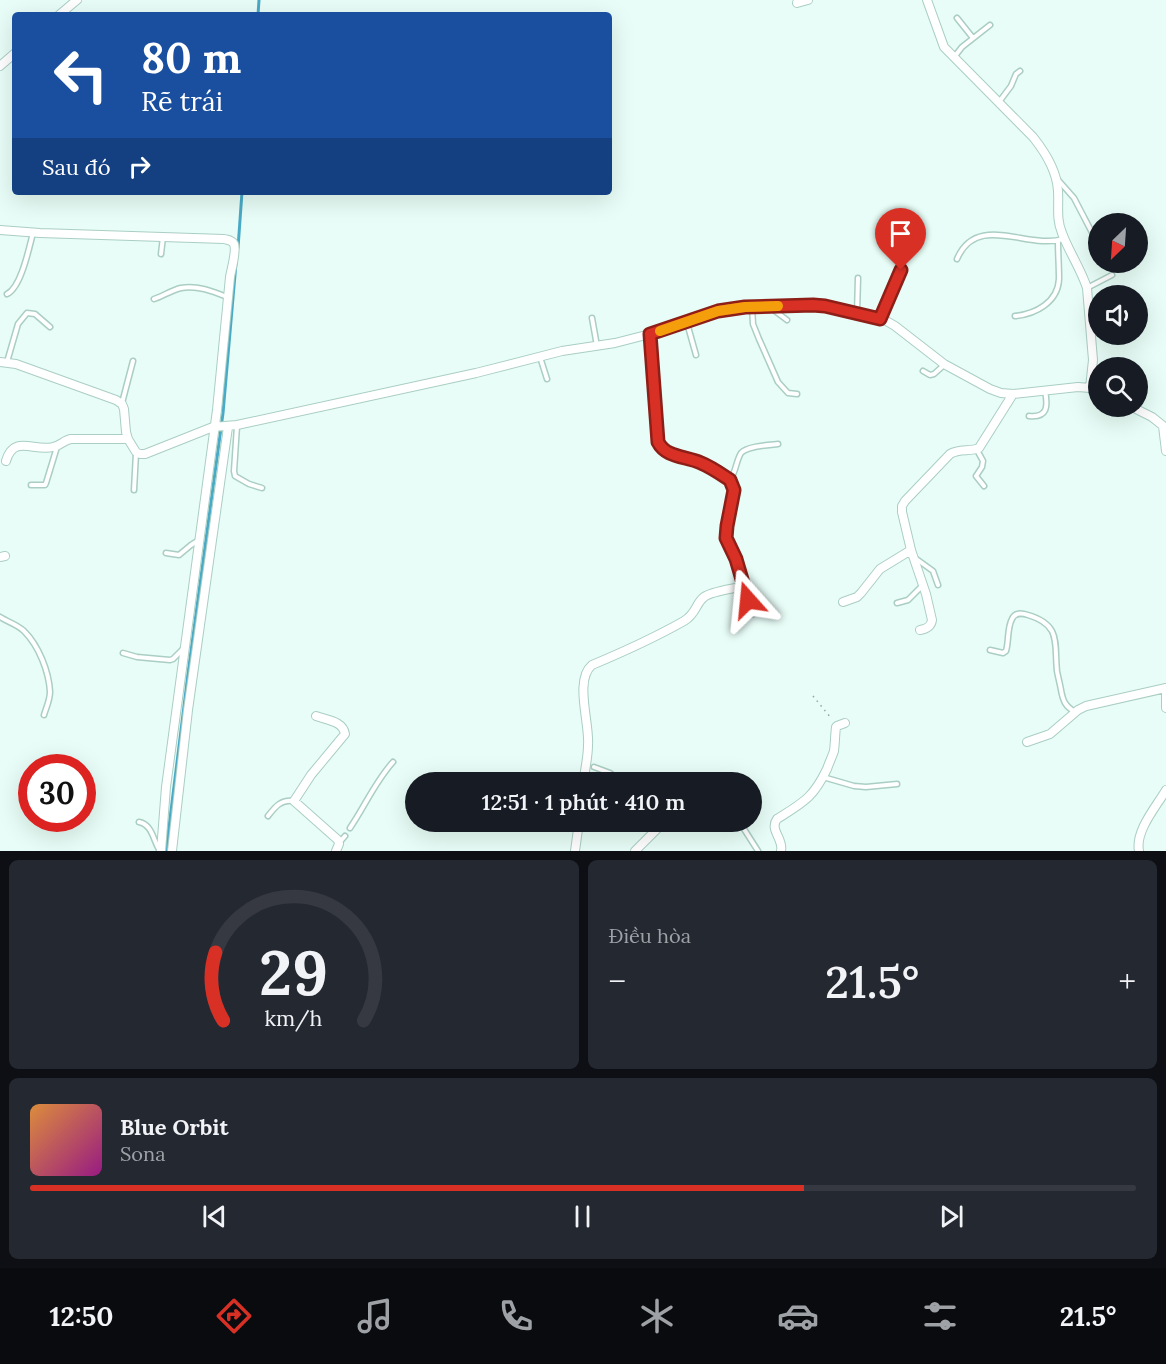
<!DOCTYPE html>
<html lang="vi">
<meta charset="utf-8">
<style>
body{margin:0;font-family:Lora,serif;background:#242831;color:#f1f3f6;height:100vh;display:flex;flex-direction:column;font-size:22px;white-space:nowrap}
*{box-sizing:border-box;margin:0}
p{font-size:20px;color:#9ea1a6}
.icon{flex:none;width:33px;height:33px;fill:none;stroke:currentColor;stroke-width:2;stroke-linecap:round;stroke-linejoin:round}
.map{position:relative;height:851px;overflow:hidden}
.panel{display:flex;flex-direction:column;gap:9px;padding:9px;background:#0d0f14;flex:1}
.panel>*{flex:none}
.hud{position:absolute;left:12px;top:12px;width:600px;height:183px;border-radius:6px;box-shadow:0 6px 24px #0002;background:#1a4fa0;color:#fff;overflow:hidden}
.needle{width:39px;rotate:205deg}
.tools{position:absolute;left:1088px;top:213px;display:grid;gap:12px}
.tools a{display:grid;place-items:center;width:60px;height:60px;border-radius:50%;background:#171b24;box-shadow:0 6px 24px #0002;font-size:30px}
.speed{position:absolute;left:18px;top:754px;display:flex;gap:12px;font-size:30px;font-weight:700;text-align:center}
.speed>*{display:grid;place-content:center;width:78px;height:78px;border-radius:50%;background:#171b24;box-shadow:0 6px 24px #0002;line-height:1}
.speed .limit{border:9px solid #d22;background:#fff;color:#111}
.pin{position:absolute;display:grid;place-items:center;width:51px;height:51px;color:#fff;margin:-62px -26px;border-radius:50% 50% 50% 0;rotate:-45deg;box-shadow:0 0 6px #0007}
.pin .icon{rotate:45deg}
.me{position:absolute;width:66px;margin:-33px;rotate:342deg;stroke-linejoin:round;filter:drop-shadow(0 0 4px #0008)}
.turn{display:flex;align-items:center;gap:21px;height:126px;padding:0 30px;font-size:27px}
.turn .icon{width:78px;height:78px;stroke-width:2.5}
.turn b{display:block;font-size:42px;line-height:51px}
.then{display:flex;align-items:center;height:57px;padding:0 30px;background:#0003;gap:12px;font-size:22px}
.big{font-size:45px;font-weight:600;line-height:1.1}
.panel .widget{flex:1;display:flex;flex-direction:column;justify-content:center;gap:9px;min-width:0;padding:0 21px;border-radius:9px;background:#242831}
.panel .dial{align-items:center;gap:0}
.dial svg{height:156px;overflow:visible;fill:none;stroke:#363941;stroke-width:7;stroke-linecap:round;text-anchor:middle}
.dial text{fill:#f1f3f6;stroke:none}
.song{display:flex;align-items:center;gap:18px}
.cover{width:72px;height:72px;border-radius:9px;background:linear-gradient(135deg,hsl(30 70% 55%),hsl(310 70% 35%))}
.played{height:6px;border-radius:3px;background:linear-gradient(90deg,#d93025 70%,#363941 70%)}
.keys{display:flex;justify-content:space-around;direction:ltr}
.heat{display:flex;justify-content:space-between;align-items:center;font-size:33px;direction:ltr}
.panel .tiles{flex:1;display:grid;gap:9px;grid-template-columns:1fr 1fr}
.widget:last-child{grid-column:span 2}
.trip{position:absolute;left:405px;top:772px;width:357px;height:60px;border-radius:30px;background:#171b24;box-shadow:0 6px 24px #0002;font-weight:600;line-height:60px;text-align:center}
.tabs{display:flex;height:96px;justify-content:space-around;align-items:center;background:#090b0e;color:#9ea1a6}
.tabs .icon{width:42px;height:42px}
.tabs .active{color:#d93025}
.tabs b{font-size:27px;color:#f1f3f6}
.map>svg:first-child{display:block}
</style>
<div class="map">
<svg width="1166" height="851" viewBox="0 0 1166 851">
<rect width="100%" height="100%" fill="#e8fdf7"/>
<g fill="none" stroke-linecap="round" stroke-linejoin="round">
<path stroke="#49aac6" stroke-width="3" d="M 258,15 L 259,0
M 238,248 L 242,192
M 166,851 L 188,674 L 223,413 L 236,263"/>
<defs>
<path id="lane" d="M 957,18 L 973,38
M 955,56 L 962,47 L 990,25
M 999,102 L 1011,86 L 1016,74 L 1020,71
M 1059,181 L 1074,198 L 1098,244
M 161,254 L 163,237
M 957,259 C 977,212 1028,250 1063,239
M 1087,288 L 1112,275
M 7,294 C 21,288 29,248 33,233
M 154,299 C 163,296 172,290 181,288 C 197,285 212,291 227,297
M 752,307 L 753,324 L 759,339 L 778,382 L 788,393 L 797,394
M 771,308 L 787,320
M 857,313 L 858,278
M 1015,316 C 1036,314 1058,302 1059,279 C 1059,266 1058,253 1058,241
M 592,318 L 597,346
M 880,319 L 901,270
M 687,323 L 696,355
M 540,357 L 547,379
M 7,362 L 18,324 L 27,313 L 35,314 L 50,327
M 923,371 L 930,375 L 934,374 L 944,365
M 122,403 L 133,361
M 1029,416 C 1048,418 1048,406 1045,391
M 237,426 L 234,471 L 235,476 L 249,484 L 262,488
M 977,450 L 983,461 L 982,467 L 976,476 L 984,486
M 730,480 C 736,472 736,461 741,453 C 747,446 769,445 778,444
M 31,485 L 45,485 L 46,483 L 57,447
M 134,490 L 136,453
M 166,553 L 179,555 L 191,545 L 199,540
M 915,558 L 933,571 L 938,585
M 897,603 L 908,600 L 923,585
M 0,617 C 8,622 18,625 24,631 C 39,646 49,672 50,692 C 50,700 46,708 44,715
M 990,650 L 1003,653 L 1006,651 C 1009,641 1007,628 1012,619 C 1015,612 1022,613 1028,615 C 1062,625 1054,644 1057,671 C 1058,677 1060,684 1061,690 C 1063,701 1065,706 1075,712
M 123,653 L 137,657 L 170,660 L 173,659 L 183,649
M 594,767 L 610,773 L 622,783
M 823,777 L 854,786 L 866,787 L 897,784
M 268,816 C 275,807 281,799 294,801
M 139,822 C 153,825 153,841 160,851
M 350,828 C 365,806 375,782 393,762
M 744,829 L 758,851
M 339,843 L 345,836"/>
<path id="street" d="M 927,0 L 944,47 L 1033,137 C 1045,152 1057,171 1058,191 C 1059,206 1056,219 1062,233 C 1069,252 1081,269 1087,288 L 1093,360 L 1090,388
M 797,3 L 808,0
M 59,15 L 77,0
M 0,66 L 15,53
M 0,230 L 40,233 L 224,239 C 228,240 232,240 234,244 C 237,251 231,270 230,277 L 217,410 L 166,787 L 161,851
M 650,334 L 655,417 L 658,442 L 661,448 L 666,452 L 702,463 L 726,477 L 732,484 L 733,490 L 727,526 L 726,538 L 736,559 L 752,613
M 0,362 L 16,364 L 116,400 L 122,404 L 124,409 L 126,432 L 128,439 L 136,452 L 140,454 L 145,454 L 213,427 L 237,425 L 476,373 L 562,351 L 615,343 L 650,334 L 719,311 L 745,307 L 813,305 L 825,306 L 883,319 L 895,326 L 944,364 L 990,389 L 1001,393 L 1013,394 L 1078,387 L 1090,388 L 1098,391
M 1130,406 L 1152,417 L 1166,428
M 1163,426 L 1166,451
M 6,461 C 14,434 34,452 53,447 C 60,446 64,440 71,439 L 128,439
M 911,550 L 926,594 L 932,620 C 931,627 926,629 920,630
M 0,557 L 5,556
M 843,602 L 857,597 L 861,593 L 880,569 L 911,550 L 902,512 L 902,506 L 905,501 L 950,454 C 959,448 970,452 979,448 L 1013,394
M 1166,692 L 1166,708
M 316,716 C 327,720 343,721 345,734 L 311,775 L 294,801 L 338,840 L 339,844 L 336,851
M 1027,742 L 1050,734 L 1078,710 L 1086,706 L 1166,688
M 583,783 C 585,770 588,757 588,745 C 590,724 574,680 592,665 C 623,652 654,638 684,621 C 697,613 695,604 704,597 C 712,591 733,589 744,586
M 172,851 L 188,710 L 228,427
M 575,851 L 579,822
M 635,851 L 664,822
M 781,851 C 784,839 769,830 777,819 C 804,802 813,798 827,769 C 829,763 832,757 834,751 C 835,743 835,735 836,727 L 837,726 L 845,723
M 1139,851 C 1135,831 1156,807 1166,790"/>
</defs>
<use href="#lane" stroke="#aacec4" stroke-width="7"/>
<use href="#street" stroke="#aacec4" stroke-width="10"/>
<path stroke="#95a7a2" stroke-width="1.5" stroke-dasharray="1.5 4.5" stroke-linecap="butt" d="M 813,696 L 831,718"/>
<use href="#lane" stroke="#fff" stroke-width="4"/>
<use href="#street" stroke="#fff" stroke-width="8"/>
</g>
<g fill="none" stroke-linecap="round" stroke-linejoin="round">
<defs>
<path id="route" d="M 748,600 L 736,559 L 726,538 L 727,526 L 734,490 L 730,480 C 721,474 711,467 701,463 C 686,456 666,458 658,442 L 650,334 L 718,311 L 745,307 L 813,305 L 825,306 L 880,319 L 901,270"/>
</defs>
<use href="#route" stroke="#8d1f18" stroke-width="15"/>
<use href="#route" stroke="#d93025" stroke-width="10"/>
<path stroke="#f59e0b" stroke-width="10" d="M 660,331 L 718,311 L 745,307 L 778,306"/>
</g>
</svg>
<div class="tools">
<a><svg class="needle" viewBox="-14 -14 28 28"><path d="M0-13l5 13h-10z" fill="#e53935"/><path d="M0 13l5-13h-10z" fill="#9ea1a6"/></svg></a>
<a><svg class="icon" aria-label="sound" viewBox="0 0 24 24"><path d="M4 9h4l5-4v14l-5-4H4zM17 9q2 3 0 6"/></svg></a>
<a><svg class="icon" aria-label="search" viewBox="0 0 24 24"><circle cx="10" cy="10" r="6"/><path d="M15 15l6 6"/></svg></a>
</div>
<div class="speed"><div class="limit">30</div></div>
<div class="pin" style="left:901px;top:270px;background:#d93025"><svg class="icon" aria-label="arrive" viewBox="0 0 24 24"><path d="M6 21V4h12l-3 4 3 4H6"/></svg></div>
<svg class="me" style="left:748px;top:600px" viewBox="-20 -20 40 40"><path d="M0-17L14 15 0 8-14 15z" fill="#d93025" stroke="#fff" stroke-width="4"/></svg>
<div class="trip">12:51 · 1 phút · 410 m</div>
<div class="hud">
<div class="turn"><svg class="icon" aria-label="left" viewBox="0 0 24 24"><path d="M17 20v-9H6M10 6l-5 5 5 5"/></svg><div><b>80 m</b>Rẽ trái</div></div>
<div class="then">Sau đó<svg class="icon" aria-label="right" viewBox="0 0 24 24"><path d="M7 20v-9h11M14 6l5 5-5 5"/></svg></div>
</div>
</div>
<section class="panel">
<div class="tiles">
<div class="widget dial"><svg viewBox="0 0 100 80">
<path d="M14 69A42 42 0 1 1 86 69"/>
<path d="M14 69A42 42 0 0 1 10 34" stroke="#d93025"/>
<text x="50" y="56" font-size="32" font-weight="700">29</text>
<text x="50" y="72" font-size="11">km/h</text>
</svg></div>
<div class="widget"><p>Điều hòa</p>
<div class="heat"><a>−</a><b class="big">21.5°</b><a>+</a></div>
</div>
<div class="widget">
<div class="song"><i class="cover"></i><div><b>Blue Orbit</b><p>Sona</p></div></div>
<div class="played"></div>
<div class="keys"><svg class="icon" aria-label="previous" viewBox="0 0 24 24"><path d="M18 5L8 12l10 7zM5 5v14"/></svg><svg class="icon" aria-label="pause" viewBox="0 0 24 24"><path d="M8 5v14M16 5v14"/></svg><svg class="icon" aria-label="next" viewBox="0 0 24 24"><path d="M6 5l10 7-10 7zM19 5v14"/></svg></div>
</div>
</div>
</section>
<nav class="tabs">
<b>12:50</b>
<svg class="icon active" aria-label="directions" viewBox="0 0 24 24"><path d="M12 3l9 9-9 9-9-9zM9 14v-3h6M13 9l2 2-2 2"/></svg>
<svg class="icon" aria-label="music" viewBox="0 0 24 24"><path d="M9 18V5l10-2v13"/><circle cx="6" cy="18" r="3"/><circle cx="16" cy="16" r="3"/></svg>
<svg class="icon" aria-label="phone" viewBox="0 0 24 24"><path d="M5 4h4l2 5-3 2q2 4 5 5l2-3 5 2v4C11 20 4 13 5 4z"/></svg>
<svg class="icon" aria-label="climate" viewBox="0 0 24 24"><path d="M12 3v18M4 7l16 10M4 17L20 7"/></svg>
<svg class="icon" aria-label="car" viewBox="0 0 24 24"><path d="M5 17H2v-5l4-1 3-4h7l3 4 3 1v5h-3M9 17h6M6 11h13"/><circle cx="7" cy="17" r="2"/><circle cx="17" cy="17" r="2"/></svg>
<svg class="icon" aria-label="filters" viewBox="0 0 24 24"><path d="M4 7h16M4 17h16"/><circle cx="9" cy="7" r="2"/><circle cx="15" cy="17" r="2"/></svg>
<b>21.5°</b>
</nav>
